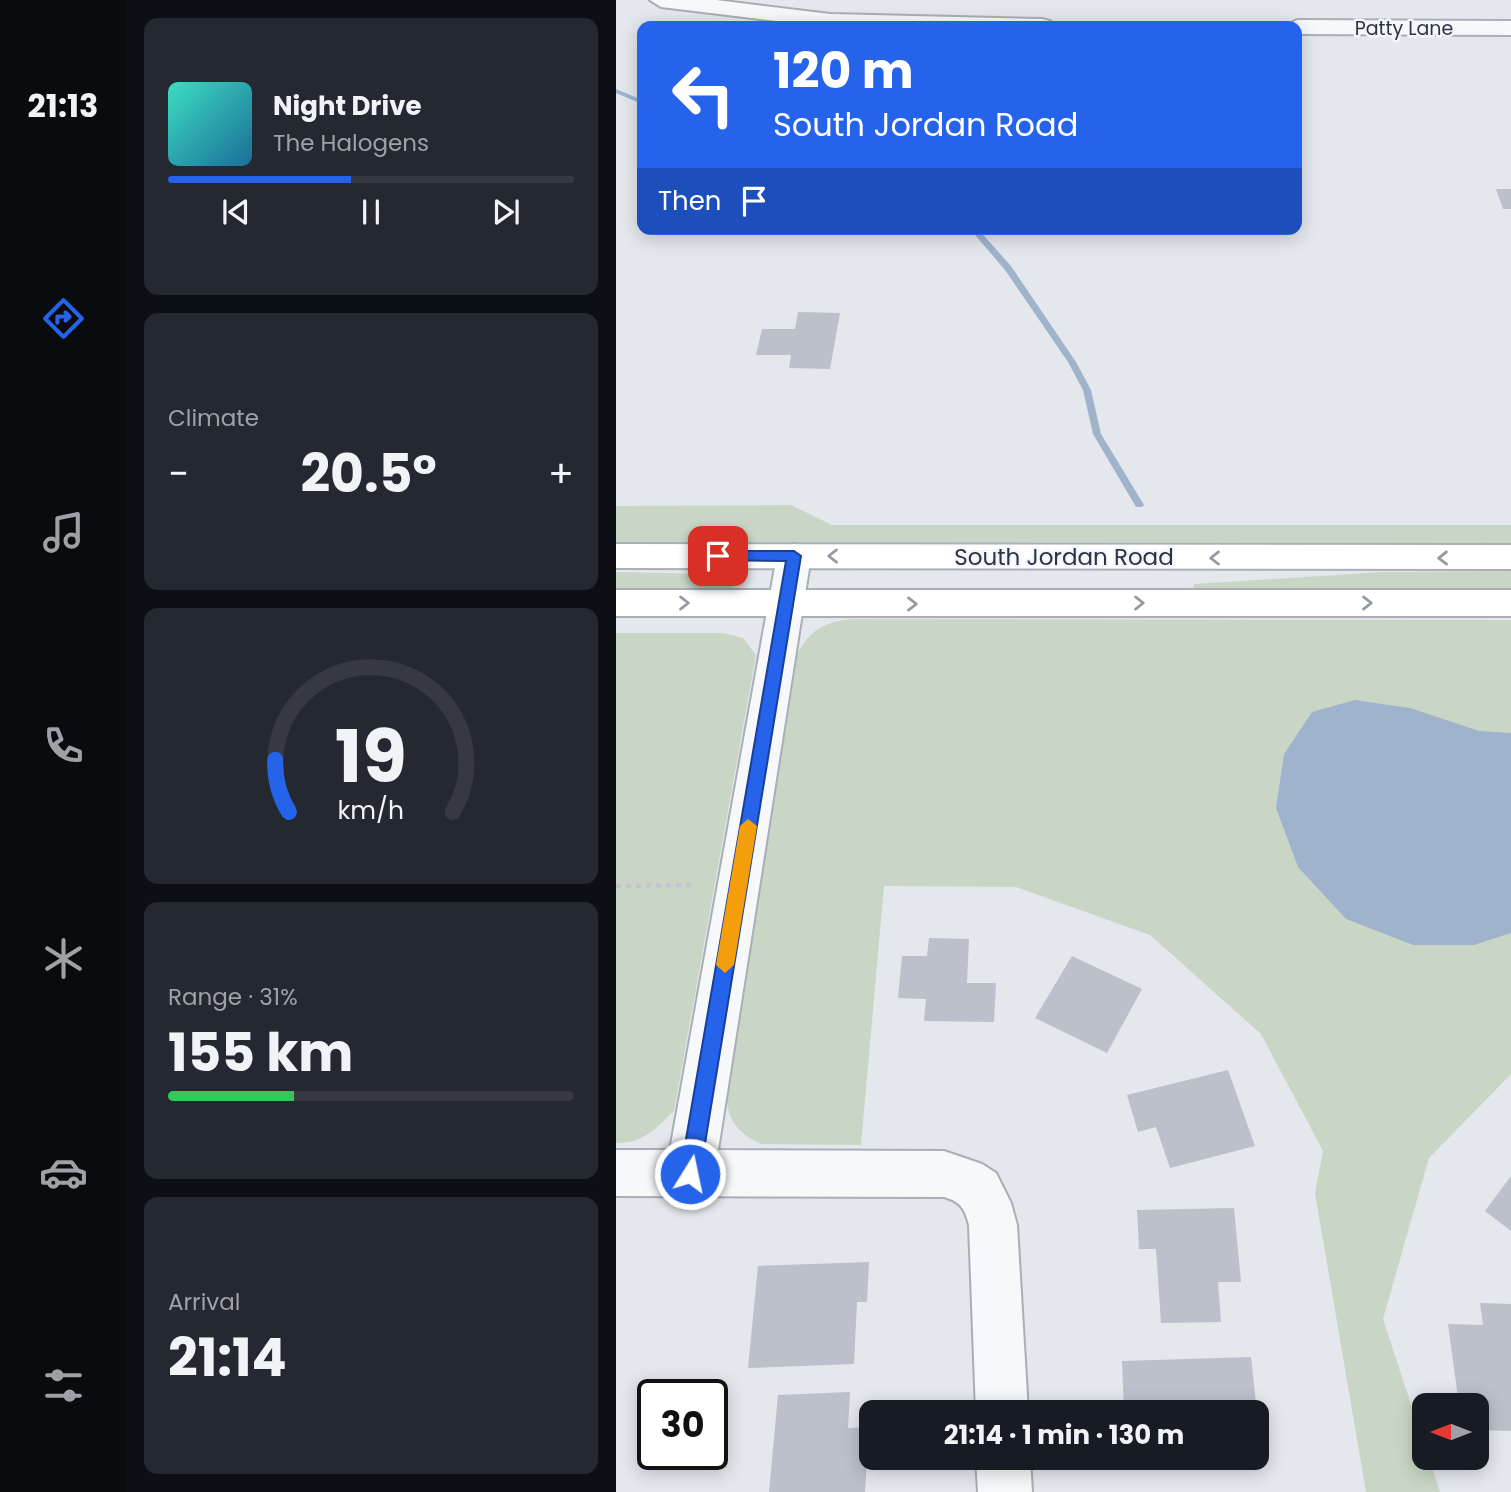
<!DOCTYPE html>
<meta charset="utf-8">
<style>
body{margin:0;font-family:Poppins,sans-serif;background:#242831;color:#f1f3f6;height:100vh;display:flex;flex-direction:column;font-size:26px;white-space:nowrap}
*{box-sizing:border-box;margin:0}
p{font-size:23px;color:#9ea1a6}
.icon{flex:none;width:38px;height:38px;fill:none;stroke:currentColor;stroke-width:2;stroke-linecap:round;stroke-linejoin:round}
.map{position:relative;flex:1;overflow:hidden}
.details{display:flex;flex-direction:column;gap:18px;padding:18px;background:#0d0f14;width:490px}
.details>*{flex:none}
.banner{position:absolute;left:21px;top:21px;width:665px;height:214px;border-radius:14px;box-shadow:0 4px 18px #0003;background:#2563eb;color:#fff;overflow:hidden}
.needle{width:46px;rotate:270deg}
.tools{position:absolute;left:796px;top:1393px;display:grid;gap:14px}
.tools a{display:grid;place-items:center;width:77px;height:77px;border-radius:14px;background:#171b24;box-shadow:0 4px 18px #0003;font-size:35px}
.speed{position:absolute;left:21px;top:1379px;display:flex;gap:14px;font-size:35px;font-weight:700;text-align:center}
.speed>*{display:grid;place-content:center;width:91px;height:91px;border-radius:50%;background:#171b24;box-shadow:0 4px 18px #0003;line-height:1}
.speed .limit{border:4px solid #111;border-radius:10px;background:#fff;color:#111}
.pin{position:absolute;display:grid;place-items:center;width:60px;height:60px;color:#fff;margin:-30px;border-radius:14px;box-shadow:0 4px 10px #0006}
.me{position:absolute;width:77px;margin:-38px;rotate:10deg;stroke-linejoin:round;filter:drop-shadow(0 0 5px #0008)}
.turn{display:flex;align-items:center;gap:24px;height:147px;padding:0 21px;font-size:32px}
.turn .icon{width:91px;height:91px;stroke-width:2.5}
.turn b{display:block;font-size:49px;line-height:60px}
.then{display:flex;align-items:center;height:66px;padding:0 21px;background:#0003;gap:14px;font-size:26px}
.big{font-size:52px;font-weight:700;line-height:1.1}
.details .tile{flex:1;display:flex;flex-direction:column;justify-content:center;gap:10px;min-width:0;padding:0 24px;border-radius:14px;background:#242831}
.details .dial{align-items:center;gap:0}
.dial svg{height:182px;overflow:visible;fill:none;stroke:#363941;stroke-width:7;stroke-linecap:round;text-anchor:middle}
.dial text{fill:#f1f3f6;stroke:none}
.song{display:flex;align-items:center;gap:21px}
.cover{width:84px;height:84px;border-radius:10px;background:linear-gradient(135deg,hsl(170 70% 55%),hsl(200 70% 35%))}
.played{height:7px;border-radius:4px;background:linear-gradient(90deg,#2563eb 45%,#363941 45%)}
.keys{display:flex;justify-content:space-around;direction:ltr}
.heat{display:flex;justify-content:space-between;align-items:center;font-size:38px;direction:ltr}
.charge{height:10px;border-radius:5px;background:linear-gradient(90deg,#34c759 31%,#363941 0)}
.trip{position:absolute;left:243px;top:1400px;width:410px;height:70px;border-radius:14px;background:#171b24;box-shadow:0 4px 18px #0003;font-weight:700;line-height:70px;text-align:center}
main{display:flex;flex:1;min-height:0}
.dock{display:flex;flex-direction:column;width:126px;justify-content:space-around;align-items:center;background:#090b0e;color:#9ea1a6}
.dock .icon{width:49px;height:49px}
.dock .current{color:#2563eb}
.dock b{font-size:32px;color:#f1f3f6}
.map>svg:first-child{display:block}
</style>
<main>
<nav class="dock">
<b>21:13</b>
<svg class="icon current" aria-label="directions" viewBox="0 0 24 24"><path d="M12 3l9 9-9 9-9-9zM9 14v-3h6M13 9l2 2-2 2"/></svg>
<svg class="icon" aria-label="music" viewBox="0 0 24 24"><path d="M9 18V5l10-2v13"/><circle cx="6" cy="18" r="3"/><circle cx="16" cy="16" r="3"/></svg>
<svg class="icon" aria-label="phone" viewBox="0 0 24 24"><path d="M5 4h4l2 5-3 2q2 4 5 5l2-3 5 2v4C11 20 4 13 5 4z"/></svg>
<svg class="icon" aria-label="climate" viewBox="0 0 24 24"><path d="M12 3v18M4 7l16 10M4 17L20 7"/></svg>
<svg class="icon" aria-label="car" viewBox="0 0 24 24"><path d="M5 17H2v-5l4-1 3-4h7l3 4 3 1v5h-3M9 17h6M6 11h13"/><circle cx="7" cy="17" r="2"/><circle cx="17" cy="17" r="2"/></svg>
<svg class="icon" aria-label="filters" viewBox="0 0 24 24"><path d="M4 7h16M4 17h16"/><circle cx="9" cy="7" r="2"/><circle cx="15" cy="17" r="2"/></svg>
</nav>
<section class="details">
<div class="tile">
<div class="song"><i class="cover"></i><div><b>Night Drive</b><p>The Halogens</p></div></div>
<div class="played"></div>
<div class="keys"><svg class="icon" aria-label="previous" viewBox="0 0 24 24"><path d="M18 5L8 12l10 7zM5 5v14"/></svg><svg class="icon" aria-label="pause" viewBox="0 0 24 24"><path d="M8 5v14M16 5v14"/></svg><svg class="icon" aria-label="next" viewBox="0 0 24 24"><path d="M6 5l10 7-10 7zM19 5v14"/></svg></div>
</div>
<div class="tile"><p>Climate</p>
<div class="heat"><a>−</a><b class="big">20.5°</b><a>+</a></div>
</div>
<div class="tile dial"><svg viewBox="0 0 100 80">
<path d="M14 69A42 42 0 1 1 86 69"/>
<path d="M14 69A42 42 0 0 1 8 46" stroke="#2563eb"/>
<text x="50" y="56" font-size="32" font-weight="700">19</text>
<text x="50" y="72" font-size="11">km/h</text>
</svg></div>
<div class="tile"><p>Range · 31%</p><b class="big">155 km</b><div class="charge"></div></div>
<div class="tile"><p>Arrival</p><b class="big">21:14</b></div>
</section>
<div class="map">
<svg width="895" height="1492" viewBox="0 0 895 1492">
<rect width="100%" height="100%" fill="#e4e7ec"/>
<path fill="#c9d6c5" d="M 175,505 L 216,525 L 895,525 L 895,543 L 0,542 L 0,506 Z
M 895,571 L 895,589 L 577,589 L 578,584 L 766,572 Z
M 0,572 L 89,574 L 117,582 L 116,588 L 0,588 Z
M 235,619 L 895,620 L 895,1074 L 813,1158 L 767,1319 L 808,1444 L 808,1458 L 813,1458 L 824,1492 L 750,1492 L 699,1193 L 707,1151 L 645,1034 L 534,935 L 400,887 L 268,886 L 245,1145 L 146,1144 C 126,1136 113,1123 111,1102 L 180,655 C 194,631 207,622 235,619 Z
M 0,633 L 107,633 L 127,638 L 140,655 L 58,1111 C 40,1128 27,1144 0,1143 Z"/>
<path fill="#9fb4cc" d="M 739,700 L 794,708 L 863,731 L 895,733 L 895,933 L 858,945 L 797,945 L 730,919 L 682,867 L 660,808 L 668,754 L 696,712 Z"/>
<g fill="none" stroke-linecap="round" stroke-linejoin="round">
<path fill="#9fb4cc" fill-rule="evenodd" d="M 0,89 L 26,100 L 26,104 L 0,93 Z
M 354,229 L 362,229 L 395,266 L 460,362 L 475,390 L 485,434 L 528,505 L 526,507 L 520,507 L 477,434 L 467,390 L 452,362 L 389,270 Z"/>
</g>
<path fill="#bbc0ca" d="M 880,189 L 895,189 L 895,209 L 887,209 Z
M 182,312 L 224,313 L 214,369 L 173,368 L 175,355 L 140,355 L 146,329 L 179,329 Z
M 313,938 L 353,939 L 351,983 L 380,983 L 378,1022 L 308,1021 L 310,999 L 282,998 L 286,956 L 311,956 Z
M 456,956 L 526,989 L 491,1053 L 419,1018 Z
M 612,1070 L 639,1146 L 554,1168 L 540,1127 L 522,1132 L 511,1095 Z
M 895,1176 L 895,1231 L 869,1211 Z
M 618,1208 L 625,1282 L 602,1282 L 605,1322 L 545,1323 L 540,1249 L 523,1249 L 521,1210 Z
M 253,1262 L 251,1302 L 241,1302 L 238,1364 L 132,1368 L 142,1266 Z
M 864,1303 L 895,1304 L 895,1431 L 861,1430 L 861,1405 L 843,1405 L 832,1324 L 867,1325 Z
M 635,1357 L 641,1412 L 508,1412 L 506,1361 Z
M 234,1392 L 232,1428 L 253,1427 L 249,1492 L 153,1492 L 162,1395 Z
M 640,1419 L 642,1419 L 646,1456 L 640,1456 Z"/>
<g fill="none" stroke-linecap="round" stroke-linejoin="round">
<defs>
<path id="street" d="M 34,0 L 100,0 L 214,14 L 426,19 L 434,21 L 438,26 L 201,26 L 45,7 Z
M 681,20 L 895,21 L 895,35 L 681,34 L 681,26 L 670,26 Z
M 178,544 L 190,547 L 195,556 L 102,1150 L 328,1151 L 366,1164 L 380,1173 L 395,1203 L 401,1225 L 412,1412 L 360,1412 L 353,1225 C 349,1209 345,1202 328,1197 L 0,1196 L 0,1150 L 54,1150 L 161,556 L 166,547 Z
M 360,1458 L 414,1458 L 416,1492 L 362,1492 Z"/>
<path id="secondary" d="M 0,544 L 895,545 L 895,569 L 0,568 Z
M 0,590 L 895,590 L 895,616 L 0,616 Z"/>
</defs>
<use href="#street" stroke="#a9aeb7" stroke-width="4"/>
<use href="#secondary" stroke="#a9aeb7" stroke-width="4"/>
<path stroke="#c2c5cb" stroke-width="4.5" stroke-dasharray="5 5" stroke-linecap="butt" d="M 0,886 L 80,885"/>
<use href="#street" fill="#f7f8fa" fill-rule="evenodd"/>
<use href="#secondary" fill="#fff" fill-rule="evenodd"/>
</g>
<defs><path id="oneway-chevron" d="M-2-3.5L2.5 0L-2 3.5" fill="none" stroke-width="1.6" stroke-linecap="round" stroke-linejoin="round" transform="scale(1.75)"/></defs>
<g stroke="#959aa2">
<use href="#oneway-chevron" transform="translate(217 556) rotate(-180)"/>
<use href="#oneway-chevron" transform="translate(599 558) rotate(-180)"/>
<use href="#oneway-chevron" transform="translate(827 558) rotate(179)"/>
<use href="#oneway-chevron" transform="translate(68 603)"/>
<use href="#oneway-chevron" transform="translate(523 603)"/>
<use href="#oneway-chevron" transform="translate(751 603)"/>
<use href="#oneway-chevron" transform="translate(296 604)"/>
</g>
<path fill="#2563eb" stroke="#184099" stroke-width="2" d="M 102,551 L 178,551 L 185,556 L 84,1174 L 81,1181 L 74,1183 L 67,1181 L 64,1174 L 170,561 L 97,560 L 95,556 Z"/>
<path fill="#f59e0b" d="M 132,819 L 141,826 L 118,965 L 109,973 L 100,965 L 124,826 Z"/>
<g text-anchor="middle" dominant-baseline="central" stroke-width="5" stroke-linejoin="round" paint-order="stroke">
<g font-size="19" fill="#2b3445" stroke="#f4f6f9">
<text x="788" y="28">Patty Lane</text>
</g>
<g font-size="23" fill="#2b3445" stroke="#f4f6f9">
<text x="448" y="557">South Jordan Road</text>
</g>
</g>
</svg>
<div class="tools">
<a><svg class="needle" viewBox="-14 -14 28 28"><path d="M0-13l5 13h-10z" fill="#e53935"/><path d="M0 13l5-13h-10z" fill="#9ea1a6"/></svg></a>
</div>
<div class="speed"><div class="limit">30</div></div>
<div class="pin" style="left:102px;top:556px;background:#d93025"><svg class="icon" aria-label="arrive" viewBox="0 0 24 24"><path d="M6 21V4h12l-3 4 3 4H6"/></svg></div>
<svg class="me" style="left:74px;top:1174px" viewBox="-20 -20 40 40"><circle r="17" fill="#2563eb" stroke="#fff" stroke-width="3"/><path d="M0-11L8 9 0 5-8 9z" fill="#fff"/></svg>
<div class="trip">21:14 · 1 min · 130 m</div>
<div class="banner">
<div class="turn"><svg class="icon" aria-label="left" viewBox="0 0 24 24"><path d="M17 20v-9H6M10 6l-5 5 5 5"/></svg><div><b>120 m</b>South Jordan Road</div></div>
<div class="then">Then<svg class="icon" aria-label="arrive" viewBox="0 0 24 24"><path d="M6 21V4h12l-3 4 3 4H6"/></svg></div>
</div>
</div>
</main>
